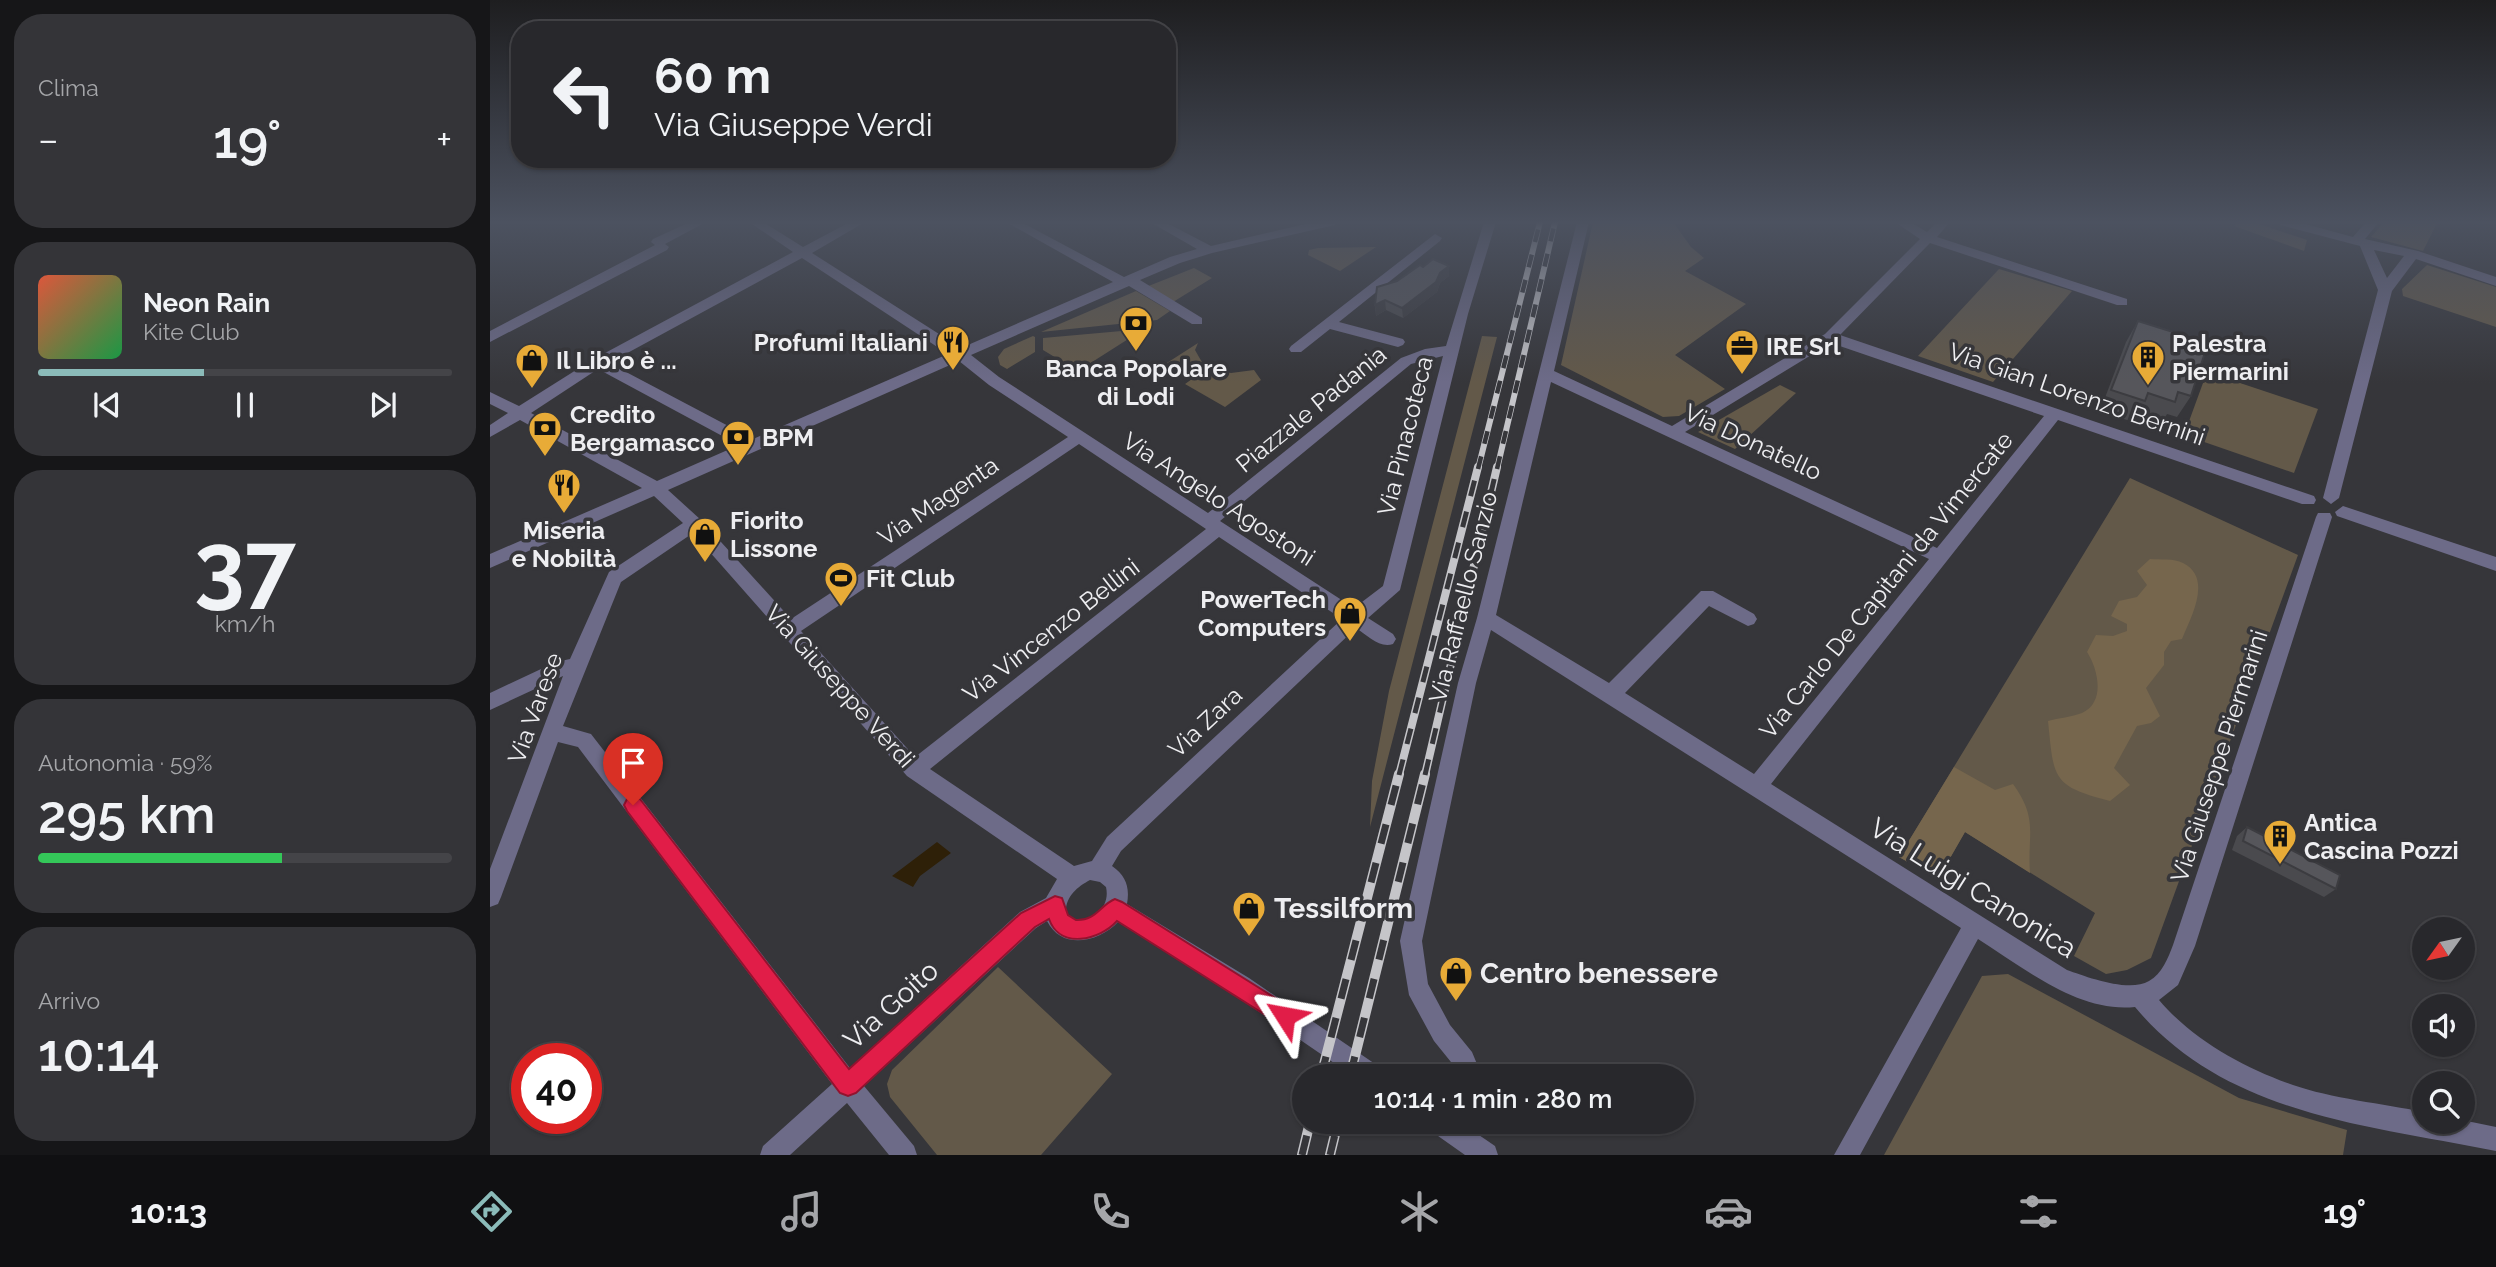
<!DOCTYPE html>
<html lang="it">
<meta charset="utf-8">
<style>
body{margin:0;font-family:Raleway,sans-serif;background:#343438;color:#f1f3f6;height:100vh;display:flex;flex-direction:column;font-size:26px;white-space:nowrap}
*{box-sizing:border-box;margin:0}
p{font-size:23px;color:#a5a6a9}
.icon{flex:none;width:38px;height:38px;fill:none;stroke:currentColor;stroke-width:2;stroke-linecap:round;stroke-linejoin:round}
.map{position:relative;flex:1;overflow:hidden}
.panel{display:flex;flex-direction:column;gap:14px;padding:14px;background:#161618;width:490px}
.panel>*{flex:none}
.hud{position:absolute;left:21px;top:21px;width:665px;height:147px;border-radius:28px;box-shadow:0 2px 5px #0004,0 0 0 2px #444448;background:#28282c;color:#f1f3f6;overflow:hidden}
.needle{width:46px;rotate:237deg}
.tools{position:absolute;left:1922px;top:917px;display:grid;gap:14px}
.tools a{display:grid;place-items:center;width:63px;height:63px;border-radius:50%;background:#28282c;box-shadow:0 2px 5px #0004,0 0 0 2px #444448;font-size:35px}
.speed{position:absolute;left:21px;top:1043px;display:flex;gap:14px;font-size:35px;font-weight:700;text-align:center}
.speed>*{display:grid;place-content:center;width:91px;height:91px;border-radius:50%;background:#28282c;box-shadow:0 2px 5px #0004,0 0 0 2px #444448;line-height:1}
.speed .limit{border:10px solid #d22;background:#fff;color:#111}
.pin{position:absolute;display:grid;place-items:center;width:60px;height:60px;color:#fff;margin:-72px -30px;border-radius:50% 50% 50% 0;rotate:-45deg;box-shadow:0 0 7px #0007}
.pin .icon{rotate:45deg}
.me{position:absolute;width:77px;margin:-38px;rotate:304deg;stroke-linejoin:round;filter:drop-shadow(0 0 5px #0008)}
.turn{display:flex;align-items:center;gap:24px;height:147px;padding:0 28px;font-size:32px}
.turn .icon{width:91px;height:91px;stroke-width:2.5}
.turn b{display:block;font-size:49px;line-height:60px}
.big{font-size:52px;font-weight:600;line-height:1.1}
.panel .widget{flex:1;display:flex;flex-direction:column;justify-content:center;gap:10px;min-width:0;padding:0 24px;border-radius:28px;background:#343438}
.panel .dial{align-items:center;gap:0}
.dial b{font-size:91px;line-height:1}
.song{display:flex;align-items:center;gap:21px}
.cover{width:84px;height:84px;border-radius:10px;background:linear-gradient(135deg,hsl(10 70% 55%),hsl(140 70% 35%))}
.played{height:7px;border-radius:4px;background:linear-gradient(90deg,#8bbbb9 40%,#444448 40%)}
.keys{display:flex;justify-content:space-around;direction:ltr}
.heat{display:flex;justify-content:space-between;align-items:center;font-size:38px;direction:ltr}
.charge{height:10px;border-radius:5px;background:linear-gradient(90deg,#34c759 59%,#444448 0)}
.trip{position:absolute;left:802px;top:1064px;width:402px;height:70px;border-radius:35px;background:#28282c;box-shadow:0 2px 5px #0004,0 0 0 2px #444448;font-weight:600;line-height:70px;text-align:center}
.tabs{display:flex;height:112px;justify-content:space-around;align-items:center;background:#101012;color:#a5a6a9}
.tabs .icon{width:49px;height:49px}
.tabs .on{color:#8bbbb9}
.tabs b{font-size:32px;color:#f1f3f6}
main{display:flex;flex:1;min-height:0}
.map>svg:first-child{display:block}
</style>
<main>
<section class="panel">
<div class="widget"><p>Clima</p>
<div class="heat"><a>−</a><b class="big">19°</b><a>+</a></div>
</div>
<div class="widget">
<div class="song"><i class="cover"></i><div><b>Neon Rain</b><p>Kite Club</p></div></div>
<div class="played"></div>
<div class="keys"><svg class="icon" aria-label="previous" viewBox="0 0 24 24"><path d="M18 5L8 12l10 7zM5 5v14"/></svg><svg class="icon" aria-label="pause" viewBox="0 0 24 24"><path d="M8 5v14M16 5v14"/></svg><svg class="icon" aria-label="next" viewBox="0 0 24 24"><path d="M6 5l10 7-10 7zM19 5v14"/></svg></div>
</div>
<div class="widget dial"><b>37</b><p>km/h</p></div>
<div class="widget"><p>Autonomia · 59%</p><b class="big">295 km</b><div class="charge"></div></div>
<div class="widget"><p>Arrivo</p><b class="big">10:14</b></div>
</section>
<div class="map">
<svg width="2006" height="1155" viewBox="0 0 2006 1155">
<rect width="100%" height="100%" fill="#36363a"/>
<path fill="#635949" d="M 1103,222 L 1183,222 L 1201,247 L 1214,258 L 1195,271 L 1256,304 L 1185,355 L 1235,389 L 1189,416 L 1173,417 L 1071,365 Z
M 1747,222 L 1763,222 L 1817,240 L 1814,251 L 1744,226 Z
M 1894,222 L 1942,222 L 1947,223 L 1933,251 L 1881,237 Z
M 886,247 L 850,271 L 818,255 L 819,250 L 828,248 Z
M 1937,265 L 2006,287 L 2006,327 L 1913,296 L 1912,289 Z
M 704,268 L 722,278 L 683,302 L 656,287 Z
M 1509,269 L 1582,291 L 1503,382 L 1428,356 Z
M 646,291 L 680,311 L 667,320 L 551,332 Z
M 654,329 L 588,371 L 553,350 L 553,338 Z
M 543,336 L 545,337 L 545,352 L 517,369 L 510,365 L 508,357 L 514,349 Z
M 992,336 L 1007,337 L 880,827 L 882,781 L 899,691 Z
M 708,343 L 705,350 L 713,364 L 687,380 L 669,368 Z
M 719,367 L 741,373 L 764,370 L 771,380 L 735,407 L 695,384 Z
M 1717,372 L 1828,409 L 1804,473 L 1694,435 Z
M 1290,385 L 1306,393 L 1245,449 L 1208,432 Z
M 1640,478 L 1808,555 L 1661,958 L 1637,970 L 1616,974 L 1584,956 L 1605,913 L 1475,832 L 1448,879 L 1409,857 Z
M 508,967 L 622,1074 L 551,1155 L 447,1155 L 400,1097 L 397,1084 L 402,1070 Z
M 1518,974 L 1749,1098 L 1857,1130 L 1853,1155 L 1394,1155 L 1492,976 Z"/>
<path fill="#76664d" d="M 1660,559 C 1670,560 1684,558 1693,563 C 1723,578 1701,617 1692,639 L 1681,641 L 1674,652 L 1674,665 L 1656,688 L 1670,716 L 1661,723 L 1647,726 L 1624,768 L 1640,785 L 1620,801 C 1561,786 1564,778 1558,721 C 1568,718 1582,717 1592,713 C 1616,702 1608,669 1597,652 L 1606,635 L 1623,636 L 1637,631 L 1637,624 L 1621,616 L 1629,601 L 1647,597 L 1657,585 L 1647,571 Z
M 1464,767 L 1505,790 L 1523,784 C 1549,820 1537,834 1540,873 L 1475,832 L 1448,879 L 1409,857 Z"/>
<path fill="#2e2008" d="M 447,842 L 461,853 L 430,876 L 423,887 L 402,876 Z"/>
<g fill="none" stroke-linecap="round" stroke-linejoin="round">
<path fill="#6d6b88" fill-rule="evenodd" d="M 200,222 L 216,222 L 175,244 L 179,247 L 177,250 L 0,342 L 0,331 L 165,245 L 161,242 L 163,239 Z
M 259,222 L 273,222 L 313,247 L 360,222 L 375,222 L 322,253 L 471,348 L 623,282 L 516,222 L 531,222 L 634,277 L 680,257 L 707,249 L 660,222 L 675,222 L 721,246 L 824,222 L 846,222 L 845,225 L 722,253 L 690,263 L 650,280 L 712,318 L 712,324 L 702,324 L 639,286 L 481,355 L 509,377 L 718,513 L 911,358 L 935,349 L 956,346 L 994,222 L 1006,222 L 978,314 L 910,590 L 878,618 L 903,634 L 906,639 L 903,644 C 890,649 877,635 866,628 L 631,851 L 622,866 C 636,876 640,887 637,904 L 759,978 L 891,1068 L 895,1076 L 863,1076 L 743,994 L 628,922 C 609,942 572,951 557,921 L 546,928 L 374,1086 L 424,1146 L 427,1155 L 399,1155 L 357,1103 L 300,1155 L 270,1155 L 273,1146 L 342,1084 L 88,747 L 68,742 L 11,897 L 8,904 L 0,907 L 0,869 L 73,676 L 0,710 L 0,693 L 66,662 L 80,659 L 119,572 L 193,523 L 164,496 L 0,568 L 0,554 L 152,488 L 30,420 L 0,437 L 0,425 L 18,413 L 0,404 L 0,392 L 29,406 L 102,360 L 303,252 ZM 312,258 L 458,354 L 263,439 L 119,363 ZM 953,356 L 893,586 L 864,608 L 730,521 L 921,364 ZM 469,361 L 499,385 L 578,437 L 301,619 L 211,520 L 178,490 ZM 108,369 L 249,445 L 167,481 L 41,413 ZM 589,444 L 716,529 L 425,757 L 311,631 ZM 203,533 L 417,776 L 567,879 L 556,898 L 530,912 L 360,1068 L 101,734 L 73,726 L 131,582 ZM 729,537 L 852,619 L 617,837 L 602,861 L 584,866 L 440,769 ZM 600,880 L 610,882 L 616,887 C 621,909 600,924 580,918 L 576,913 C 575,897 587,887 600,880 Z
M 1087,222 L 1099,222 L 1064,371 L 1182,426 L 1335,334 L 1430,239 L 1405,222 L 1420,222 L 1437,232 L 1447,222 L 1460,222 L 1447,237 L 1637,299 L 1637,305 L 1627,305 L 1440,243 L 1350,335 L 1824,496 L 1826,500 L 1824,504 L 1812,504 L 1568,420 L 1281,784 L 1577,970 C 1597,977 1639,993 1659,981 C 1672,974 1678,958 1683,945 L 1826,517 L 1828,513 L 1840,513 L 1842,517 L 1705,946 L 1688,985 L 1669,1000 C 1703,1040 1754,1068 1803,1085 C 1840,1098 1894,1104 1934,1112 L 1934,1122 L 1972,1120 L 2006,1127 L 2006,1151 C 1877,1125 1735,1115 1645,1007 C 1588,1013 1534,968 1488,939 L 1370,1155 L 1344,1155 L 1471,928 L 1001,630 L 986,683 L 932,941 L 938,984 L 960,1025 L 982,1052 L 992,1076 L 968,1076 L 965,1067 L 944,1041 L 919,995 L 910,941 L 968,683 L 987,618 ZM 1341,343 L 1554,416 L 1447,548 L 1195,432 ZM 1061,382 L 1439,559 L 1264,774 L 1135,693 L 1219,606 L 1258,626 L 1264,624 L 1267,619 L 1264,614 L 1223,591 L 1211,591 L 1119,683 L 1006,615 Z
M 1789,222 L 1808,222 L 1863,237 L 1876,222 L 1889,222 L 1875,239 L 1928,251 L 2006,277 L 2006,286 L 1926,259 L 1902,291 L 1849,498 L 1841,504 L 1833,498 L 1888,290 L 1870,246 L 1790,225 ZM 1884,250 L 1914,256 L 1897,278 Z
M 945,234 L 952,238 L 950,241 L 849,322 L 913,339 L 915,342 L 913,345 L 908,347 L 840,329 L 811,352 L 801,352 L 799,349 L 801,346 Z
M 1853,506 L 2006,557 L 2006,571 L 1847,516 L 1845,512 Z
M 938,1122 L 970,1122 L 1005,1146 L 1008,1155 L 975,1155 L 941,1131 Z"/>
<defs>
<path id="rail-far2" d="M 988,469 L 1050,222
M 1007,469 L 1065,222"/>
<path id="rail-far1" d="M 909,775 L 988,467
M 935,775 L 1007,467"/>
<path id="rail" d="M 831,1076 L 909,774
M 860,1076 L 935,774
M 812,1155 L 820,1122
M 840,1155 L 848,1122"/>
</defs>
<use href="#rail-far2" stroke="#c5c5c9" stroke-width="6"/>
<use href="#rail-far1" stroke="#c5c5c9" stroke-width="8"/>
<use href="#rail" stroke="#c5c5c9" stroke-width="10"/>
<use href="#rail-far2" stroke="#36363a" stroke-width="4.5" stroke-dasharray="13" stroke-linecap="butt"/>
<use href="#rail-far1" stroke="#36363a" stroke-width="5" stroke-dasharray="16" stroke-linecap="butt"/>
<use href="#rail" stroke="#36363a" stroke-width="7" stroke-dasharray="20" stroke-linecap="butt"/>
</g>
<path fill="#4a4a4e" d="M 959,266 L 959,276 L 950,283 L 947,292 L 913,318 L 896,310 L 886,316 L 885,305 L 907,281 L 933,267 Z
M 1648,321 L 1701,396 L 1687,417 L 1677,414 L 1672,423 L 1647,414 L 1643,422 L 1610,411 L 1636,342 Z
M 1757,827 L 1846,889 L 1834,897 L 1742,850 L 1747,836 Z"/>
<path fill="#3c3c40" d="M 959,266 L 959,276 L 950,283 L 947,292 L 913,318 L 912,308 L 950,273 Z
M 895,300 L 896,310 L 886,316 L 885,305 Z"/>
<path fill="#56565b" stroke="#3c3c40" stroke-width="2" d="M 943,259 L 959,266 L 950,273 L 946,282 L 912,308 L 895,300 L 885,305 L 887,287 L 907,281 L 930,265 L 933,267 Z
M 1648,321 L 1718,343 L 1701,396 L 1688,392 L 1685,402 L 1658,393 L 1655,401 L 1621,390 Z
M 1757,827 L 1850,875 L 1846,889 L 1753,841 Z"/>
<linearGradient id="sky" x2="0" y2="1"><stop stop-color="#1e1e20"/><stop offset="0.58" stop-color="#4c5260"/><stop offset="1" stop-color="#4c5260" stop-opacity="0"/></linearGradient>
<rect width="2006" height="383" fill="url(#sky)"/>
<path fill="#e11d48" stroke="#92132f" stroke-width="2" d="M 143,797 L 150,799 L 359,1069 L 531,913 L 565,896 L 572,898 L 578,915 L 586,920 C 606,921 610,905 625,899 L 632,902 L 803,1009 L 806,1016 L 803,1023 L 795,1027 L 788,1023 L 627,921 C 610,940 570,950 559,919 L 545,927 L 366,1093 L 358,1096 L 350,1093 L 137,811 L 134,805 L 137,799 Z"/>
<defs>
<symbol id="bank-pin" viewBox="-11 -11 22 30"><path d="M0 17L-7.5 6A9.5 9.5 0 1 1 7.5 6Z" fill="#e8ab37" stroke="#36363a"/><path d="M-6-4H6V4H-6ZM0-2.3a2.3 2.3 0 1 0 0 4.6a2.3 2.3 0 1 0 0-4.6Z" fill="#111"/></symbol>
<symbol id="restaurant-pin" viewBox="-11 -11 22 30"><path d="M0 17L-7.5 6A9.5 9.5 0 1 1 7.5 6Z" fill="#e8ab37" stroke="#36363a"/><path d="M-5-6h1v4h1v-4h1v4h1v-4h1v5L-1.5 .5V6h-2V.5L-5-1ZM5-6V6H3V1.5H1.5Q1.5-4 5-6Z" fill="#111"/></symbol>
<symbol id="office-pin" viewBox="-11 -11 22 30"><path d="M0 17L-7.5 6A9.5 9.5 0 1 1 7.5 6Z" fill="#e8ab37" stroke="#36363a"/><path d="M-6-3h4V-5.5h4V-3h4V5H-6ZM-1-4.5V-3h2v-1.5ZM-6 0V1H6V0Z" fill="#111"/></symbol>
<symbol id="building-pin" viewBox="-11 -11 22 30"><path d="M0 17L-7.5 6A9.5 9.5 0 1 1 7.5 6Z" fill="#e8ab37" stroke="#36363a"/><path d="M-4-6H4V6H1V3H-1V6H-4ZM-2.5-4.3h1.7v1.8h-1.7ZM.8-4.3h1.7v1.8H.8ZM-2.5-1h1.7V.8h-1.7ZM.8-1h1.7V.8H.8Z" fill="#111"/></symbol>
<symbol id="shop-pin" viewBox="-11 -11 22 30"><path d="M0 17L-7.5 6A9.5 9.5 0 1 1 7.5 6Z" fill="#e8ab37" stroke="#36363a"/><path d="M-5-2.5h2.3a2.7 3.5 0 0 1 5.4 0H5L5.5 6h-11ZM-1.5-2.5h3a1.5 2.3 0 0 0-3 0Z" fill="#111"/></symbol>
<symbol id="stadium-pin" viewBox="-11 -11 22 30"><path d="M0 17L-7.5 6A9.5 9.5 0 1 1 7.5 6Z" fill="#e8ab37" stroke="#36363a"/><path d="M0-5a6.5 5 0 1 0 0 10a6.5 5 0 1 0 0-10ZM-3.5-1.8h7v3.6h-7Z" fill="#111"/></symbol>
</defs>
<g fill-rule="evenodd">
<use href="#bank-pin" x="627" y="304" width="38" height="52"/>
<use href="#restaurant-pin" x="444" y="323" width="38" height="52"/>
<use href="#office-pin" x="1233" y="327" width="38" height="52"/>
<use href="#building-pin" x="1639" y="338" width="38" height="52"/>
<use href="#shop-pin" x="23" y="341" width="38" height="52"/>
<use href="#bank-pin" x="36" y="409" width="38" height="52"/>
<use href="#bank-pin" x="229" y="418" width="38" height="52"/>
<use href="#restaurant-pin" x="55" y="466" width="38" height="52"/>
<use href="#shop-pin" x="196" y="515" width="38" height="52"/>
<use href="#stadium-pin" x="332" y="559" width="38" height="52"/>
<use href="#shop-pin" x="841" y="594" width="38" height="52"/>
<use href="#building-pin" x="1771" y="817" width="38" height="52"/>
<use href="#shop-pin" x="740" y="889" width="38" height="52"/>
<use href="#shop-pin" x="947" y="954" width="38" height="52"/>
</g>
<g text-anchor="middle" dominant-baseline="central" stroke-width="7" stroke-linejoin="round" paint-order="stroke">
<g font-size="24" font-weight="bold" fill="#eeeef1" stroke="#36363a" text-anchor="start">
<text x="438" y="342" text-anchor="end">Profumi Italiani</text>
<text x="1682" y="343">Palestra<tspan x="1682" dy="28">Piermarini</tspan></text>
<text x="1276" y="346">IRE Srl</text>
<text x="66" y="360">Il Libro è ...</text>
<text x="646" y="368" text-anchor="middle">Banca Popolare<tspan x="646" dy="28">di Lodi</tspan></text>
<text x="80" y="414">Credito<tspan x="80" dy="28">Bergamasco</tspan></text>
<text x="272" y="437">BPM</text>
<text x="240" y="520">Fiorito<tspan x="240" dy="28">Lissone</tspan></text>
<text x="74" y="530" text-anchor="middle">Miseria<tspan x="74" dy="28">e Nobiltà</tspan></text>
<text x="376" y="578">Fit Club</text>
<text x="836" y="599" text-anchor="end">PowerTech<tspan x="836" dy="28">Computers</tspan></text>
<text x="1814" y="822">Antica<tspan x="1814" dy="28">Cascina Pozzi</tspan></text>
</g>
<g font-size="24" fill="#eeeef1" stroke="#36363a">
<text transform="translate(1587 394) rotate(19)">Via Gian Lorenzo Bernini</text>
<text transform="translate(821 409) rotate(-39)">Piazzale Padania</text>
<text transform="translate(915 436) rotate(-76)">Via Pinacoteca</text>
<text transform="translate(1263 442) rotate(25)">Via Donatello</text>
<text transform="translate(729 499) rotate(33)">Via Angelo Agostoni</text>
<text transform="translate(448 501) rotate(-34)">Via Magenta</text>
<text transform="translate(1396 585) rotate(-51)">Via Carlo De Capitani da Vimercate</text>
<text transform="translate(973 597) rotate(-76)">Via Raffaello Sanzio</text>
<text transform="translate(561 630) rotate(-38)">Via Vincenzo Bellini</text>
<text transform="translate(350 686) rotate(48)">Via Giuseppe Verdi</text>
<text transform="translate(45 708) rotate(-70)">Via Varese</text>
<text transform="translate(715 722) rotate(-43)">Via Zara</text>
<text transform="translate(1729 756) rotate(-72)">Via Giuseppe Piermarini</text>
</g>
<g font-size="28" fill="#eeeef1" stroke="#36363a">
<text transform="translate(1483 888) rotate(32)">Via Luigi Canonica</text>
<text transform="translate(401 1005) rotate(-42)">Via Goito</text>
</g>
<g font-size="28" font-weight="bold" fill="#eeeef1" stroke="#36363a" text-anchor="start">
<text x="784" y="908">Tessilform</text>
<text x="990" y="973">Centro benessere</text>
</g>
</g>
</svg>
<div class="tools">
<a><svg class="needle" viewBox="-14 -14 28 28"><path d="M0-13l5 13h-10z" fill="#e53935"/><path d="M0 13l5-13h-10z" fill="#a5a6a9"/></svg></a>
<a><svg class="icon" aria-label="sound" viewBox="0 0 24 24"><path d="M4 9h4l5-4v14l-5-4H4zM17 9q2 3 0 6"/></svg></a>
<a><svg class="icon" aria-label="search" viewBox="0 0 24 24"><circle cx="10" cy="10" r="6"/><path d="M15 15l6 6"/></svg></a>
</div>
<div class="speed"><div class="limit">40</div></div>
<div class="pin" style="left:143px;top:805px;background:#d93025"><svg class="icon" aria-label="arrive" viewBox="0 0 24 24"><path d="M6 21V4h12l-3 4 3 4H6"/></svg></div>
<svg class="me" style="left:795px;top:1016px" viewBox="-20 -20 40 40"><path d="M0-17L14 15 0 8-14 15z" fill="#e11d48" stroke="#fff" stroke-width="4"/></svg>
<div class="trip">10:14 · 1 min · 280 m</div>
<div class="hud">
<div class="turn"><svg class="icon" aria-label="left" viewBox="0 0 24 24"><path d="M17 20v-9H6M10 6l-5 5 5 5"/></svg><div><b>60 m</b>Via Giuseppe Verdi</div></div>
</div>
</div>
</main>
<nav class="tabs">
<b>10:13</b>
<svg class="icon on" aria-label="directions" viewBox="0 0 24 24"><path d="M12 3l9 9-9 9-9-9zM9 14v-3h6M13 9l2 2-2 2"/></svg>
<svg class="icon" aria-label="music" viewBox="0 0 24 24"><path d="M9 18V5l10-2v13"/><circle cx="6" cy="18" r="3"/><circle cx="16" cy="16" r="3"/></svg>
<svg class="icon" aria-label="phone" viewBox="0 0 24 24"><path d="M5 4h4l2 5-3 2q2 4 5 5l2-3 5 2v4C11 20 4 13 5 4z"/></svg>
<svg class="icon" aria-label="climate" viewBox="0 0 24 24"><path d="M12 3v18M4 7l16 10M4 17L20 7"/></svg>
<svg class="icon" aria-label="car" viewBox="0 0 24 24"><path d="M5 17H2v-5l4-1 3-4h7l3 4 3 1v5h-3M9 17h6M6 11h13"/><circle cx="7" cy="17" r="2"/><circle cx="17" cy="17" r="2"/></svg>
<svg class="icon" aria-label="filters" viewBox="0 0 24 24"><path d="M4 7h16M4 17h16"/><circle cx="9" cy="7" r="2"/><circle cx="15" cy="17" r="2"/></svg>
<b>19°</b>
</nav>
